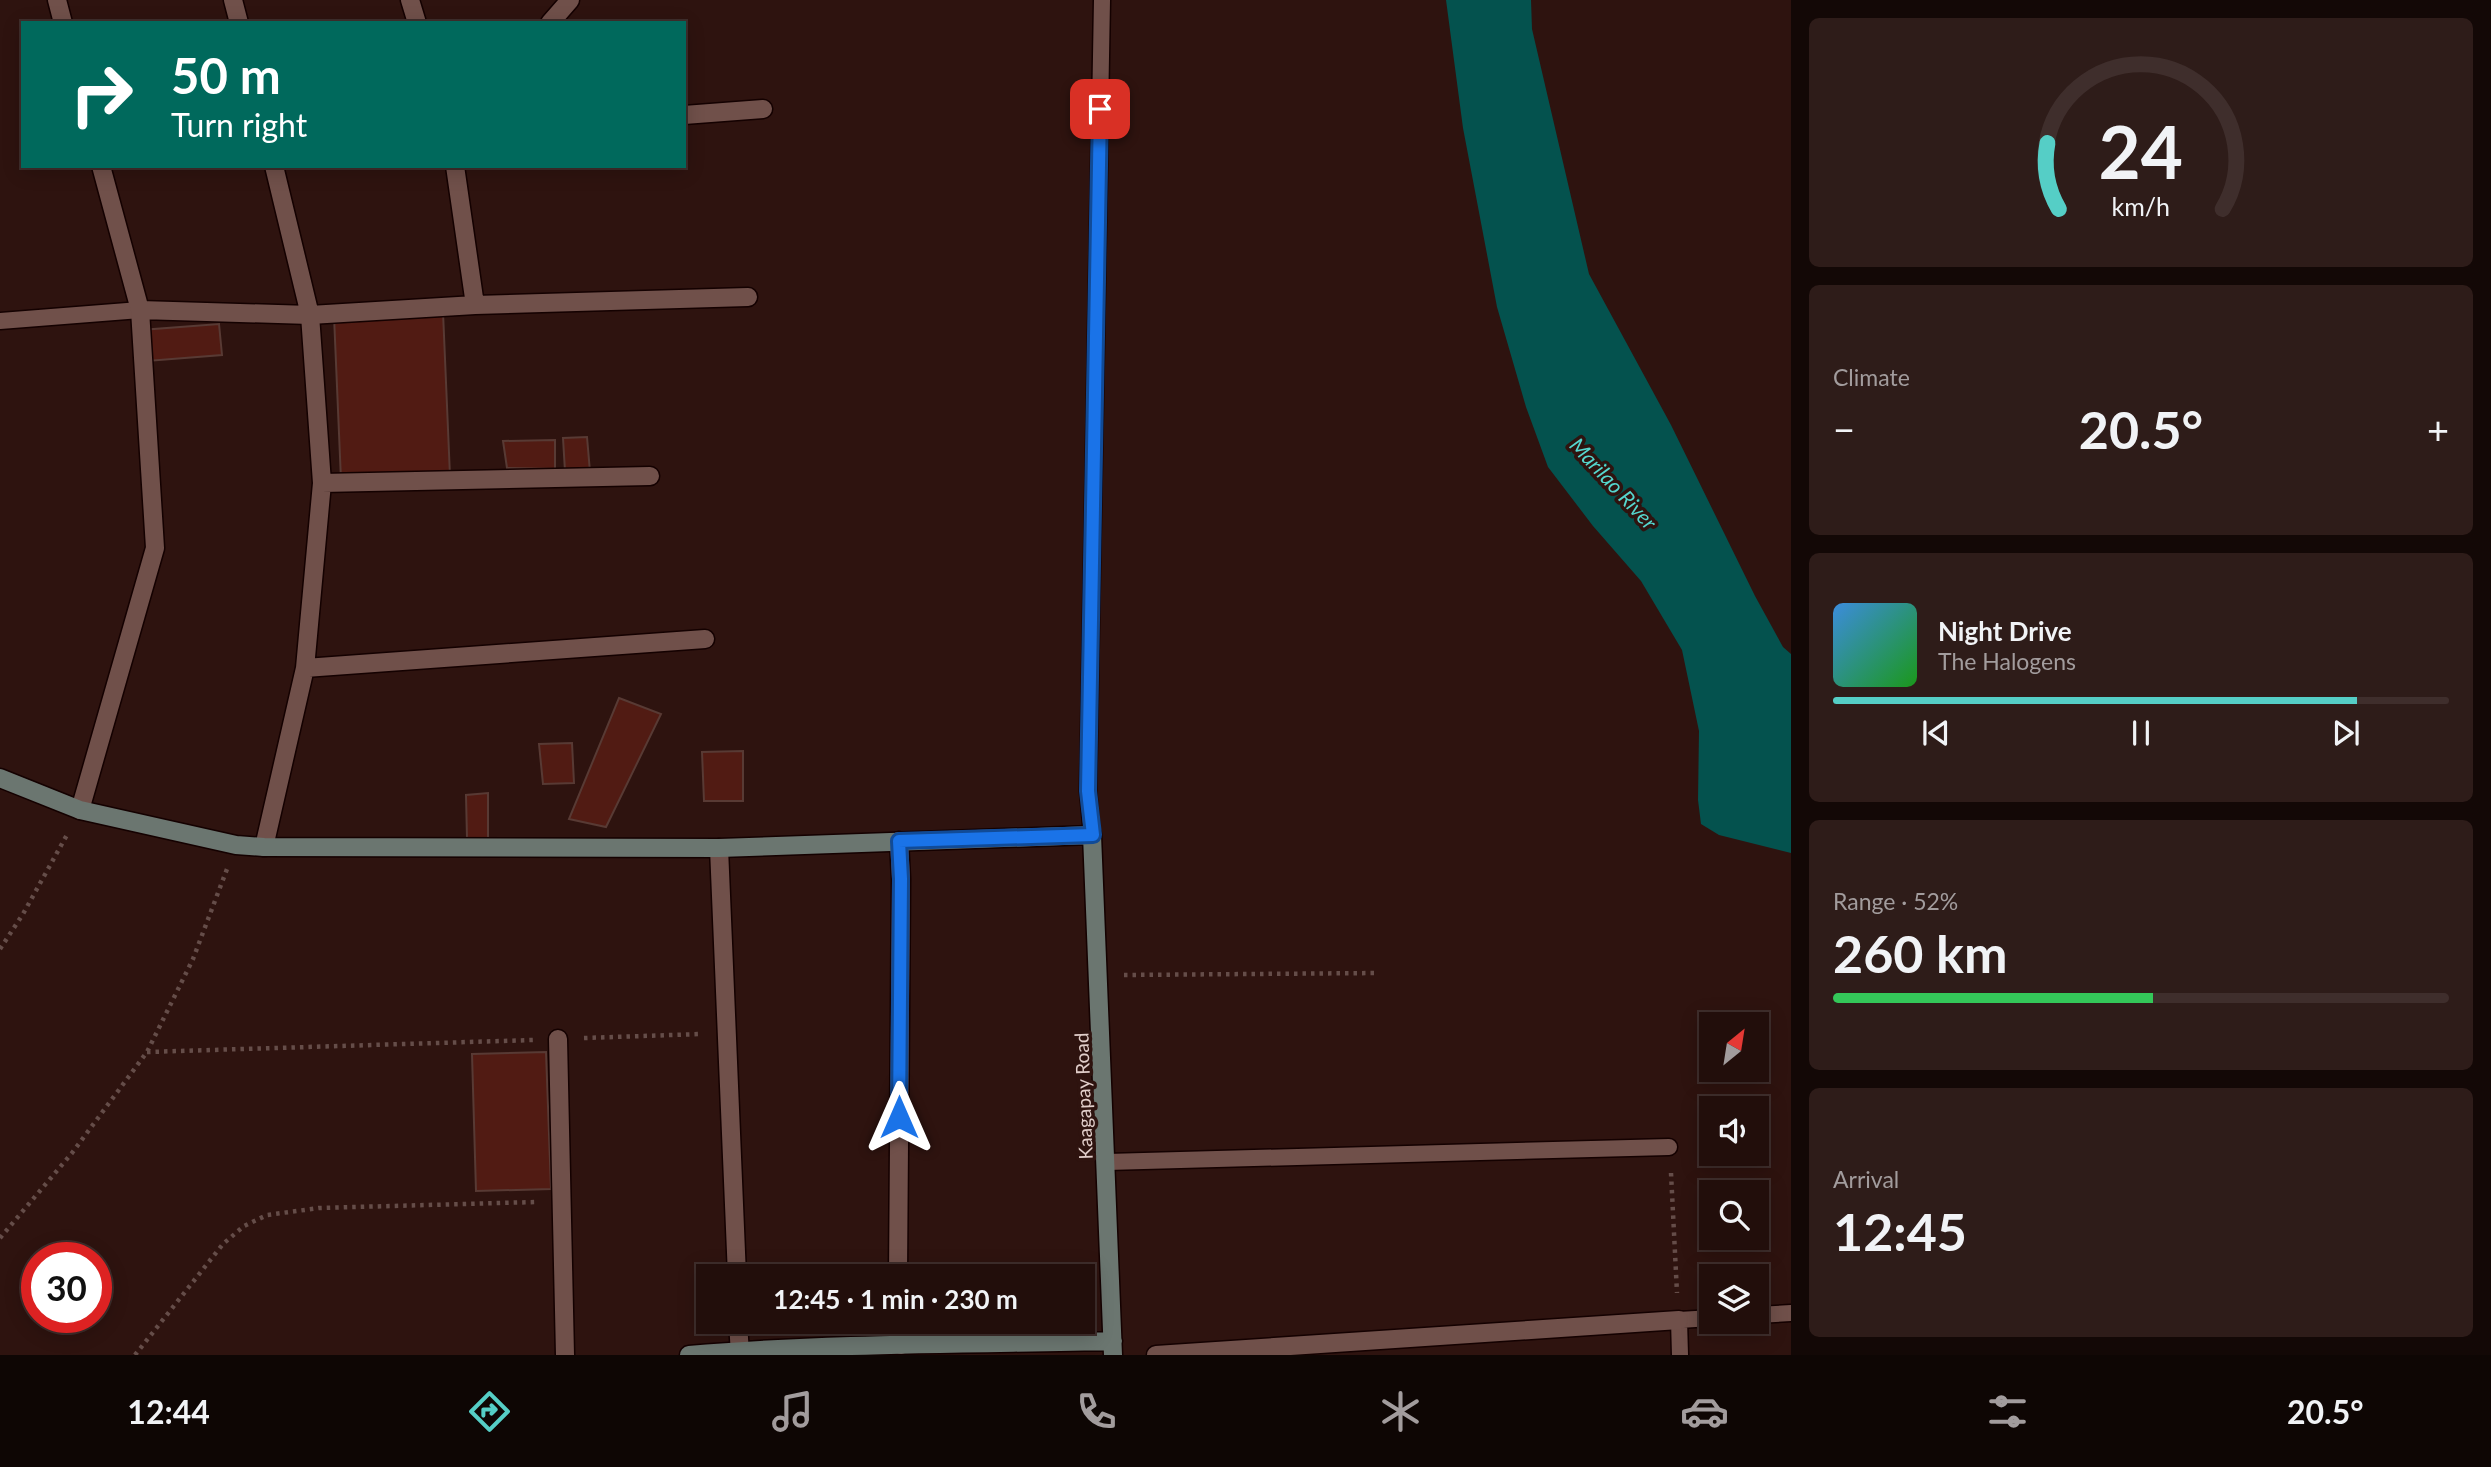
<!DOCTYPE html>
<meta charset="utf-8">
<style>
body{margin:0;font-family:Lato,sans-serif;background:#2e1c19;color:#f1f3f6;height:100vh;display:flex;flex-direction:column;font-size:26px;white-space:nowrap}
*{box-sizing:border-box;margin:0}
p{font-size:23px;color:#a29c9d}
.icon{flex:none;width:38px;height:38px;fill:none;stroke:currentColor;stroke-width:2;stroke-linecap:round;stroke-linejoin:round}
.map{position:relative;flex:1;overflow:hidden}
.panel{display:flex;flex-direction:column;gap:18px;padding:18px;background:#130806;width:700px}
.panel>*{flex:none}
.guide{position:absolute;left:21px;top:21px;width:665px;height:147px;border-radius:0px;box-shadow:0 4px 18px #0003,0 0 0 2px #3f2e2c;background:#00695c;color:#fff;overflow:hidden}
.needle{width:46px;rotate:30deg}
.tools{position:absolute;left:1699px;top:1012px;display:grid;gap:14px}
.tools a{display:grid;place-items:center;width:70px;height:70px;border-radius:0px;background:#220e0b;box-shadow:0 4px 18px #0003,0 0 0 2px #3f2e2c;font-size:35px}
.speed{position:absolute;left:21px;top:1242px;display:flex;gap:14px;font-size:35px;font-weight:700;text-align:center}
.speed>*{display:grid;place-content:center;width:91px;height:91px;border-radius:50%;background:#220e0b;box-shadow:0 4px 18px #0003,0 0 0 2px #3f2e2c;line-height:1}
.speed .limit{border:10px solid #d22;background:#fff;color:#111}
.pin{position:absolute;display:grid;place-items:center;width:60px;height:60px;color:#fff;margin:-30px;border-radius:14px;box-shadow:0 4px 10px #0006}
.me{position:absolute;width:77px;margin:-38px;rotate:0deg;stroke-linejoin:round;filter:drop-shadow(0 0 5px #0008)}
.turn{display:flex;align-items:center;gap:24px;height:147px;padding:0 35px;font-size:32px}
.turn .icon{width:91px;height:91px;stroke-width:2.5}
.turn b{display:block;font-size:49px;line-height:60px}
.big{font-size:52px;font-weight:700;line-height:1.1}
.panel .widget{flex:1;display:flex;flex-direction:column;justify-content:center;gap:10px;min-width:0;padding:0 24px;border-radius:10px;background:#2e1c19}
.panel .dial{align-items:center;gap:0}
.dial svg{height:182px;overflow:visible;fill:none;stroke:#3f2e2c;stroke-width:7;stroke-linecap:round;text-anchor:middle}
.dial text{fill:#f1f3f6;stroke:none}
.song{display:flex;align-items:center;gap:21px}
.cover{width:84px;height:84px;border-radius:10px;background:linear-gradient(135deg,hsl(210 70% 55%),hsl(120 70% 35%))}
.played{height:7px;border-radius:4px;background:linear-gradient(90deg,#55cec6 85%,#3f2e2c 85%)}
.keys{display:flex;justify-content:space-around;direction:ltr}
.heat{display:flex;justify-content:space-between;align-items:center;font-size:38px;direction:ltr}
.charge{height:10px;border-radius:5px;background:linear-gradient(90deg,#34c759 52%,#3f2e2c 0)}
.trip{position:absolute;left:696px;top:1264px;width:399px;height:70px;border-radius:0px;background:#220e0b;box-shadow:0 4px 18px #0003,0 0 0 2px #3f2e2c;font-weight:700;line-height:70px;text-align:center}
.menu{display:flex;height:112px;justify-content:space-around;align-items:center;background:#0e0604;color:#a29c9d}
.menu .icon{width:49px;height:49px}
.menu .current{color:#55cec6}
.menu b{font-size:32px;color:#f1f3f6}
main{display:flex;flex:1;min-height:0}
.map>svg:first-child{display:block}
</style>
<main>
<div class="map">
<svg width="1791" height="1355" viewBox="0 0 1791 1355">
<rect width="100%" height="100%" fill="#2e130f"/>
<path fill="#04524e" d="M 1446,0 L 1531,0 L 1532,29 L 1589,274 L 1671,425 L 1755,596 L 1783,647 L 1791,654 L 1791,853 L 1719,835 L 1701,824 L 1698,800 L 1699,731 L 1682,650 L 1641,581 L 1593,526 L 1548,467 L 1526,407 L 1497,307 L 1463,128 Z"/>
<path fill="#511b13" stroke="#583a34" stroke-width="2" d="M 443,312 L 450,476 L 341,480 L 334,316 Z
M 219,324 L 222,355 L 147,361 L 141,330 Z
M 587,437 L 590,472 L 565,471 L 563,438 Z
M 555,440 L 555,469 L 507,468 L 503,441 Z
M 619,698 L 661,714 L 606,827 L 569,819 Z
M 572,743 L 574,783 L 543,784 L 539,744 Z
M 743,751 L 743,801 L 704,801 L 702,752 Z
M 488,793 L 488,841 L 467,838 L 466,795 Z
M 546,1052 L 551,1189 L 476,1191 L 472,1054 Z"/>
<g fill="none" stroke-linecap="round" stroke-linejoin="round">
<defs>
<path id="lane" d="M 0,321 L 140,310
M 1092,835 L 1088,791 L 1102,0
M 1107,1162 L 1669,1147
M 1757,1315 L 1791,1313
M 1680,1355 L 1679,1320 L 1712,1318"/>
<path id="street" d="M 57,0 L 63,23
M 233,0 L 239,23
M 410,0 L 417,23
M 550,23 L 570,0
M 684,115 L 763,109
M 455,166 L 475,305
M 140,310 L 310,315 L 475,305 L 748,297
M 322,483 L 650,476
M 305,668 L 705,639
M 80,810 L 155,548 L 140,310 L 101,166
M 264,847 L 305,668 L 322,483 L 310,315 L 274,166
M 719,848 L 737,1276
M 558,1039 L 565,1355
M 898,1276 L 901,879 L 899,841
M 738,1321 L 740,1355
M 900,1321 L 901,1345
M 1156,1355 L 1679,1320"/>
<path id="secondary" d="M 0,778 L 80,810 L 236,845 L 264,847 L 719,848 L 1092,835 L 1113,1355
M 689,1355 C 830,1343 972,1344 1113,1341"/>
</defs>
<use href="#lane" stroke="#140100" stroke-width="19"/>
<use href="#street" stroke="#140100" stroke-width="21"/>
<use href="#secondary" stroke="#140100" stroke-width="21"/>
<path stroke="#654d49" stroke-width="4.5" stroke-dasharray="3.5 5" stroke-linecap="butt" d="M 0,949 L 23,914 L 68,833
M 1124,975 L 1379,973
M 584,1038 L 701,1034
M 147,1052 L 533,1040
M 1671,1173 L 1677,1293
M 0,1238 L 72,1153 L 147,1052 L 193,959 L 227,869
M 135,1355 L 223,1244 L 244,1226 L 267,1215 L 319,1208 L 536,1202"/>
<use href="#lane" stroke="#70504a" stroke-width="16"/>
<use href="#street" stroke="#70504a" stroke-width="18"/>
<use href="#secondary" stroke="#6b7670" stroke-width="18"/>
</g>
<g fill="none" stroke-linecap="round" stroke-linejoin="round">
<defs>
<path id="route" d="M 899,1117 L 901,879 L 899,841 L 1093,835 L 1088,791 L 1100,109"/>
</defs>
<use href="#route" stroke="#114b97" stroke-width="18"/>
<use href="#route" stroke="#1a73e8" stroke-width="12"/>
</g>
<g text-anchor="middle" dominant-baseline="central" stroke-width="7" stroke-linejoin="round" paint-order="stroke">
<g font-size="19" fill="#e1ceca" stroke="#2e130f">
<text transform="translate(1083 1096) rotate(-92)">Kaagapay Road</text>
</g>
<g font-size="21" font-style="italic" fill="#55d6ce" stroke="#2e130f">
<text transform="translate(1614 483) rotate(47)">Marilao River</text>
</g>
</g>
</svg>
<div class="tools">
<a><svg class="needle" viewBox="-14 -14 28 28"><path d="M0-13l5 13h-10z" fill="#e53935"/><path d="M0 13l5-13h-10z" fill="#a29c9d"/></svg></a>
<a><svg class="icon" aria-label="sound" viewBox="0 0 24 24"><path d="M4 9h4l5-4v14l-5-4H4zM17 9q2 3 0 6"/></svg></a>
<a><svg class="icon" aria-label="search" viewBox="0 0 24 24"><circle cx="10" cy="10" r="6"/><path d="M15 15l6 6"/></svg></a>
<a><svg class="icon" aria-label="layers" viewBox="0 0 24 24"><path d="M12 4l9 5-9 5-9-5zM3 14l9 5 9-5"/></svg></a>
</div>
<div class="speed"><div class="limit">30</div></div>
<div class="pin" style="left:1100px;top:109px;background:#d93025"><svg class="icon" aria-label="arrive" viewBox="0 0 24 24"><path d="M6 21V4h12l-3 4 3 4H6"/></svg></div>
<svg class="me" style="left:899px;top:1117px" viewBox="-20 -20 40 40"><path d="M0-17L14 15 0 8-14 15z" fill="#1a73e8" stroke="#fff" stroke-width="4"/></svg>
<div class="trip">12:45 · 1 min · 230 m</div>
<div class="guide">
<div class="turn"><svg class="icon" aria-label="right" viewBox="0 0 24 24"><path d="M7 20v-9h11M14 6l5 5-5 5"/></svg><div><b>50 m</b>Turn right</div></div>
</div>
</div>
<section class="panel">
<div class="widget dial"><svg viewBox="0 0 100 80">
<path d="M14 69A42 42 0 1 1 86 69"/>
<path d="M14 69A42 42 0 0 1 9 40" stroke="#55cec6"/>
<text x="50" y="56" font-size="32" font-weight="700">24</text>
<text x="50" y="72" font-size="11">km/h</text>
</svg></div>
<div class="widget"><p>Climate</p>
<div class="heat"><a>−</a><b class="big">20.5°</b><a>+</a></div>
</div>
<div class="widget">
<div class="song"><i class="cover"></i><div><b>Night Drive</b><p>The Halogens</p></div></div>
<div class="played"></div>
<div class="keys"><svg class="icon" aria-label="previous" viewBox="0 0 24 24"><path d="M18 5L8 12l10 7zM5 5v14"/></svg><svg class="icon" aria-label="pause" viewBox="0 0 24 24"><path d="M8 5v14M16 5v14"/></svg><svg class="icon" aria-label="next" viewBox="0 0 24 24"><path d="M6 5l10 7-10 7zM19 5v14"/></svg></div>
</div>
<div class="widget"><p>Range · 52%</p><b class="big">260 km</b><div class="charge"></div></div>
<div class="widget"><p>Arrival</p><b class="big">12:45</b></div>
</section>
</main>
<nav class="menu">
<b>12:44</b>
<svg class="icon current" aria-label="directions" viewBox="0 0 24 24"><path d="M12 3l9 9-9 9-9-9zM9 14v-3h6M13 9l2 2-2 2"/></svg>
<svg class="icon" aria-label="music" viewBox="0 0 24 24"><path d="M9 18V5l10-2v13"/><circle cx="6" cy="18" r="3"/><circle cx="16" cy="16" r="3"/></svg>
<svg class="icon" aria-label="phone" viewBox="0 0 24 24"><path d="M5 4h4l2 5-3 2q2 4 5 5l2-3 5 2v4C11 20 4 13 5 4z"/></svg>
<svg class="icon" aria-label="climate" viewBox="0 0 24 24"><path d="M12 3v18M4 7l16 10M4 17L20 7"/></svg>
<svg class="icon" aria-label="car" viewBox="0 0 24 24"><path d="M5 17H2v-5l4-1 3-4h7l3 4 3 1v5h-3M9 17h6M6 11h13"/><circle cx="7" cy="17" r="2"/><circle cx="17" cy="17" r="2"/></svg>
<svg class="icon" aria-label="filters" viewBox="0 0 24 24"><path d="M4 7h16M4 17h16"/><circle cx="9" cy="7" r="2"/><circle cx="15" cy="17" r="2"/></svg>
<b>20.5°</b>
</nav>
